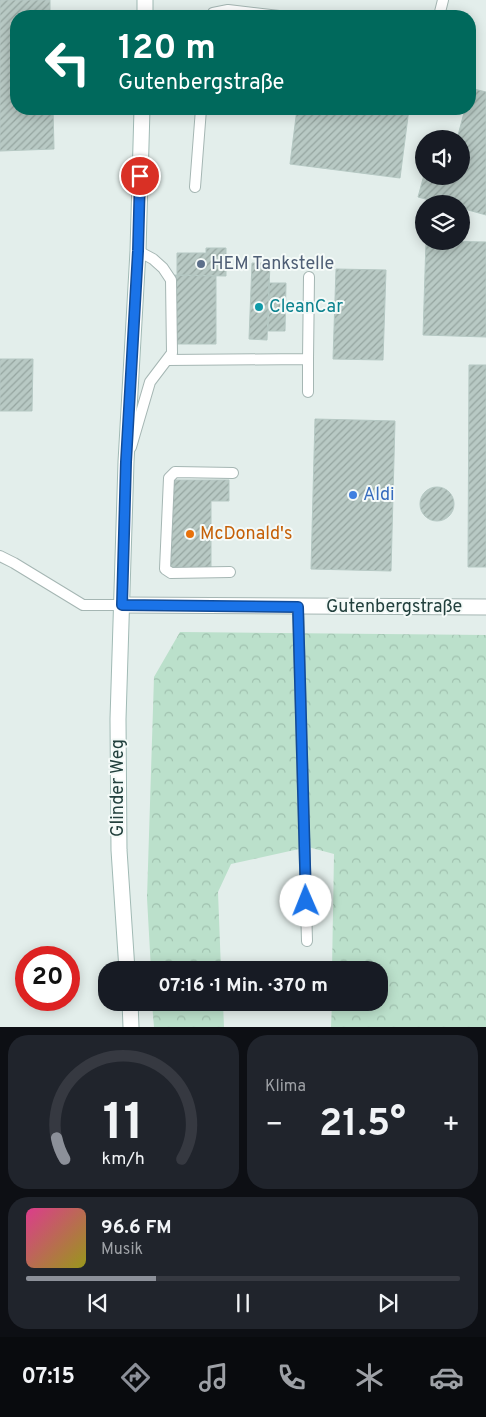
<!DOCTYPE html>
<html lang="de">
<meta charset="utf-8">
<style>
body{margin:0;font-family:Overpass,sans-serif;background:#20242c;color:#f1f3f6;height:100vh;display:flex;flex-direction:column;font-size:19px;white-space:nowrap}
*{box-sizing:border-box;margin:0}
p{font-size:16px;color:#9ea1a6}
.icon{flex:none;width:28px;height:28px;fill:none;stroke:currentColor;stroke-width:2;stroke-linecap:round;stroke-linejoin:round}
.map{position:relative;height:1027px;overflow:hidden}
.sheet{display:flex;flex-direction:column;gap:8px;padding:8px;background:#0d0f14;flex:1}
.sheet>*{flex:none}
.guide{position:absolute;left:10px;top:10px;width:466px;height:105px;border-radius:20px;box-shadow:0 2px 12px #0003;background:#00695c;color:#fff;overflow:hidden}
.buttons{position:absolute;left:415px;top:130px;display:grid;gap:10px}
.buttons a{display:grid;place-items:center;width:55px;height:55px;border-radius:50%;background:#171b24;box-shadow:0 2px 12px #0003;font-size:25px}
.speed{position:absolute;left:15px;top:946px;display:flex;gap:10px;font-size:25px;font-weight:700;text-align:center}
.speed>*{display:grid;place-content:center;width:65px;height:65px;border-radius:50%;background:#171b24;box-shadow:0 2px 12px #0003;line-height:1}
.speed .limit{border:8px solid #d22;background:#fff;color:#111}
.pin{position:absolute;display:grid;place-items:center;width:42px;height:42px;color:#fff;margin:-21px;border:2px solid #fff;border-radius:50%;box-shadow:0 1px 5px #0007}
.me{position:absolute;width:55px;margin:-28px;rotate:359deg;stroke-linejoin:round;filter:drop-shadow(0 0 4px #0008)}
.turn{display:flex;align-items:center;gap:18px;height:105px;padding:0 25px;font-size:22px}
.turn .icon{width:65px;height:65px;stroke-width:2.5}
.turn b{display:block;font-size:35px;line-height:42px}
.big{font-size:38px;font-weight:700;line-height:1.1}
.sheet .widget{flex:1;display:flex;flex-direction:column;justify-content:center;gap:8px;min-width:0;padding:0 18px;border-radius:20px;background:#20242c}
.sheet .dial{align-items:center;gap:0}
.dial svg{height:130px;overflow:visible;fill:none;stroke:#363941;stroke-width:7;stroke-linecap:round;text-anchor:middle}
.dial text{fill:#f1f3f6;stroke:none}
.song{display:flex;align-items:center;gap:15px}
.cover{width:60px;height:60px;border-radius:8px;background:linear-gradient(135deg,hsl(330 70% 55%),hsl(60 70% 35%))}
.played{height:5px;border-radius:2px;background:linear-gradient(90deg,#8c9099 30%,#363941 30%)}
.keys{display:flex;justify-content:space-around;direction:ltr}
.heat{display:flex;justify-content:space-between;align-items:center;font-size:28px;direction:ltr}
.sheet .tiles{flex:1;display:grid;gap:8px;grid-template-columns:1fr 1fr}
.widget:last-child{grid-column:span 2}
.trip{position:absolute;left:98px;top:961px;width:290px;height:50px;border-radius:20px;background:#171b24;box-shadow:0 2px 12px #0003;font-weight:700;line-height:50px;text-align:center}
.dock{display:flex;height:80px;justify-content:space-around;align-items:center;background:#090b0e;color:#9ea1a6}
.dock .icon{width:35px;height:35px}
.dock .current{color:#8c9099}
.dock b{font-size:22px;color:#f1f3f6}
.map>svg:first-child{display:block}
</style>
<div class="map">
<svg width="486" height="1027" viewBox="0 0 486 1027">
<defs>
<pattern id="forest-crowns" width="20" height="18" patternUnits="userSpaceOnUse" patternTransform="scale(1.25)"><rect width="20" height="18" fill="#bbe0cb"/><path d="M2 6a3 3 0 1 1 6 0M12 15a3 3 0 1 1 6 0" fill="none" stroke="#a0c1af"/></pattern>
<pattern id="building-hatch" width="6" height="6" patternUnits="userSpaceOnUse" patternTransform="scale(1.25)"><rect width="6" height="6" fill="#b8c9c4"/><path d="M-1 1l2-2M0 6l6-6M5 7l2-2" fill="none" stroke="#95a5a0"/></pattern>
</defs>
<rect width="100%" height="100%" fill="#e3eeeb"/>
<path fill="url(#forest-crowns)" d="M 180,632 L 486,635 L 486,1027 L 331,1027 L 332,1003 L 379,1002 L 379,970 L 332,970 L 334,854 L 308,847 L 231,864 L 218,892 L 221,970 L 151,970 L 147,898 L 154,677 Z
M 152,1003 L 223,1003 L 224,1027 L 154,1027 Z"/>
<path fill="url(#building-hatch)" stroke="#b5c8c3" d="M 0,0 L 50,0 L 50,16 L 16,16 L 16,109 L 53,109 L 54,149 L 0,151 Z
M 470,88 L 486,92 L 486,215 L 461,208 L 461,204 L 444,204 L 418,197 L 424,175 L 461,176 L 461,139 L 457,139 L 465,109 L 470,109 Z
M 297,109 L 409,109 L 400,178 L 290,164 Z
M 426,241 L 486,242 L 486,337 L 423,335 Z
M 206,248 L 226,248 L 226,276 L 177,275 L 177,253 L 206,253 Z
M 252,263 L 270,263 L 267,340 L 249,339 Z
M 336,269 L 386,270 L 383,360 L 333,359 Z
M 170,275 L 216,276 L 216,344 L 169,344 Z
M 269,283 L 286,283 L 285,331 L 268,331 Z
M 0,359 L 33,359 L 32,411 L 0,411 Z
M 469,365 L 486,365 L 486,567 L 468,567 Z
M 315,419 L 395,421 L 391,571 L 311,569 Z
M 169,480 L 229,480 L 229,501 L 211,501 L 211,568 L 168,567 Z
M420 504a17 17 0 1 1 34 0a17 17 0 1 1-34 0Z"/>
<g fill="none" stroke-linecap="round" stroke-linejoin="round">
<defs>
<path id="lane" d="M 212,16 L 213,13 L 228,10 L 279,16
M 439,16 L 443,0
M 195,187 L 201,109
M 308,359 L 308,392
M 167,360 L 308,359 L 309,277
M 131,447 L 150,382 L 172,353 L 171,280 L 163,268 L 153,259 L 138,251
M 0,556 L 14,563 L 83,605 L 122,605
M 230,572 L 171,573 L 165,569 L 169,478 L 175,472 L 233,473
M 298,607 L 307,941"/>
<path id="street" d="M 122,605 L 486,607"/>
<path id="secondary" d="M 145,16 L 145,0
M 127,970 L 119,850 L 118,719 L 126,462 L 138,251 L 142,109
M 130,1002 L 131,1027"/>
</defs>
<use href="#lane" stroke="#a5b6b3" stroke-width="12"/>
<use href="#street" stroke="#a5b6b3" stroke-width="17"/>
<use href="#secondary" stroke="#a1bab5" stroke-width="17"/>
<use href="#lane" stroke="#fff" stroke-width="10"/>
<use href="#street" stroke="#fff" stroke-width="15"/>
<use href="#secondary" stroke="#fff" stroke-width="15"/>
</g>
<g fill="none" stroke-linecap="round" stroke-linejoin="round">
<defs>
<path id="route" d="M 140,176 L 138,251 L 126,462 L 122,605 L 298,607 L 306,901"/>
</defs>
<use href="#route" stroke="#114b97" stroke-width="12"/>
<use href="#route" stroke="#1a73e8" stroke-width="9"/>
</g>
<circle fill="#5c6f8a" stroke="#f4faf8" stroke-width="2" cx="201" cy="264" r="5"/>
<circle fill="#0f9aa8" stroke="#f4faf8" stroke-width="2" cx="259" cy="307" r="5"/>
<circle fill="#3f7fe0" stroke="#f4faf8" stroke-width="2" cx="353" cy="495" r="5"/>
<circle fill="#e8710a" stroke="#f4faf8" stroke-width="2" cx="190" cy="534" r="5"/>
<g text-anchor="middle" dominant-baseline="central" stroke-width="4" stroke-linejoin="round" paint-order="stroke">
<g font-size="18" fill="#4e5e75" stroke="#f4faf8" text-anchor="start">
<text x="211" y="264">HEM Tankstelle</text>
</g>
<g font-size="18" fill="#0d838f" stroke="#f4faf8" text-anchor="start">
<text x="269" y="307">CleanCar</text>
</g>
<g font-size="18" fill="#366cbe" stroke="#f4faf8" text-anchor="start">
<text x="363" y="495">Aldi</text>
</g>
<g font-size="18" fill="#c56008" stroke="#f4faf8" text-anchor="start">
<text x="200" y="534">McDonald's</text>
</g>
<g font-size="18" fill="#22403d" stroke="#f4faf8">
<text x="394" y="607">Gutenbergstraße</text>
<text transform="translate(118 788) rotate(-90)">Glinder Weg</text>
</g>
</g>
</svg>
<div class="buttons">
<a><svg class="icon" aria-label="sound" viewBox="0 0 24 24"><path d="M4 9h4l5-4v14l-5-4H4zM17 9q2 3 0 6"/></svg></a>
<a><svg class="icon" aria-label="layers" viewBox="0 0 24 24"><path d="M12 4l9 5-9 5-9-5zM3 14l9 5 9-5"/></svg></a>
</div>
<div class="speed"><div class="limit">20</div></div>
<div class="pin" style="left:140px;top:176px;background:#d93025"><svg class="icon" aria-label="arrive" viewBox="0 0 24 24"><path d="M6 21V4h12l-3 4 3 4H6"/></svg></div>
<svg class="me" style="left:306px;top:901px" viewBox="-20 -20 40 40"><circle r="19" fill="#fff"/><path d="M0-13L10 11 0 6-10 11z" fill="#1a73e8"/></svg>
<div class="trip">07:16 · 1 Min. · 370 m</div>
<div class="guide">
<div class="turn"><svg class="icon" aria-label="left" viewBox="0 0 24 24"><path d="M17 20v-9H6M10 6l-5 5 5 5"/></svg><div><b>120 m</b>Gutenbergstraße</div></div>
</div>
</div>
<section class="sheet">
<div class="tiles">
<div class="widget dial"><svg viewBox="0 0 100 80">
<path d="M14 69A42 42 0 1 1 86 69"/>
<path d="M14 69A42 42 0 0 1 9 56" stroke="#8c9099"/>
<text x="50" y="56" font-size="32" font-weight="700">11</text>
<text x="50" y="72" font-size="11">km/h</text>
</svg></div>
<div class="widget"><p>Klima</p>
<div class="heat"><a>−</a><b class="big">21.5°</b><a>+</a></div>
</div>
<div class="widget">
<div class="song"><i class="cover"></i><div><b>96.6 FM</b><p>Musik</p></div></div>
<div class="played"></div>
<div class="keys"><svg class="icon" aria-label="previous" viewBox="0 0 24 24"><path d="M18 5L8 12l10 7zM5 5v14"/></svg><svg class="icon" aria-label="pause" viewBox="0 0 24 24"><path d="M8 5v14M16 5v14"/></svg><svg class="icon" aria-label="next" viewBox="0 0 24 24"><path d="M6 5l10 7-10 7zM19 5v14"/></svg></div>
</div>
</div>
</section>
<nav class="dock">
<b>07:15</b>
<svg class="icon current" aria-label="directions" viewBox="0 0 24 24"><path d="M12 3l9 9-9 9-9-9zM9 14v-3h6M13 9l2 2-2 2"/></svg>
<svg class="icon" aria-label="music" viewBox="0 0 24 24"><path d="M9 18V5l10-2v13"/><circle cx="6" cy="18" r="3"/><circle cx="16" cy="16" r="3"/></svg>
<svg class="icon" aria-label="phone" viewBox="0 0 24 24"><path d="M5 4h4l2 5-3 2q2 4 5 5l2-3 5 2v4C11 20 4 13 5 4z"/></svg>
<svg class="icon" aria-label="climate" viewBox="0 0 24 24"><path d="M12 3v18M4 7l16 10M4 17L20 7"/></svg>
<svg class="icon" aria-label="car" viewBox="0 0 24 24"><path d="M5 17H2v-5l4-1 3-4h7l3 4 3 1v5h-3M9 17h6M6 11h13"/><circle cx="7" cy="17" r="2"/><circle cx="17" cy="17" r="2"/></svg>
</nav>
